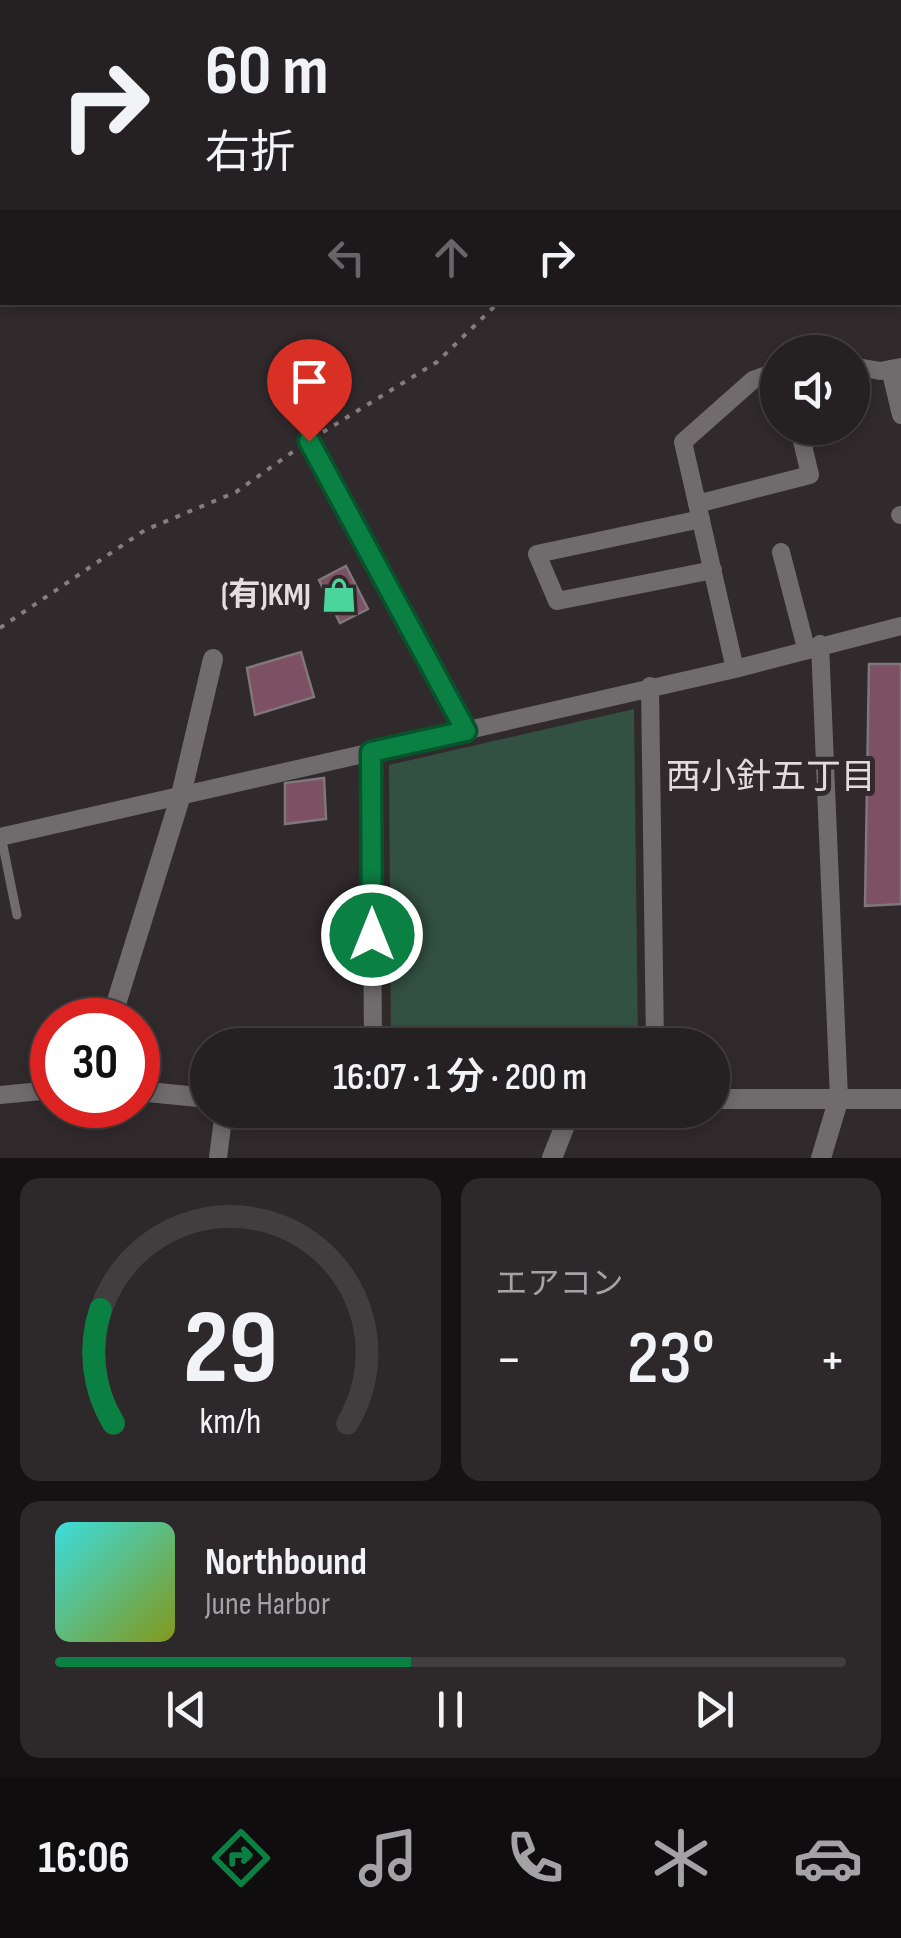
<!DOCTYPE html>
<html lang="ja">
<meta charset="utf-8">
<style>
body{margin:0;font-family:"Sofia Sans Condensed","Noto Sans JP",sans-serif;background:#2d282a;color:#f1f3f6;height:100vh;display:flex;flex-direction:column;font-size:38px;white-space:nowrap}
*{box-sizing:border-box;margin:0}
p{font-size:32px;color:#a3a3a5}
.icon{flex:none;width:55px;height:55px;fill:none;stroke:currentColor;stroke-width:2;stroke-linecap:round;stroke-linejoin:round}
.map{position:relative;height:1158px;overflow:hidden}
.sheet{display:flex;flex-direction:column;gap:20px;padding:20px;background:#141212;flex:1}
.sheet>*{flex:none}
.guide{position:absolute;left:0px;top:0px;width:902px;height:305px;box-shadow:0 5px 15px #0003,0 0 0 2px #423e3f;background:#252021;color:#f1f3f6;overflow:hidden}
.tools{position:absolute;left:760px;top:335px;display:grid;gap:20px}
.tools a{display:grid;place-items:center;width:110px;height:110px;border-radius:50%;background:#252021;box-shadow:0 5px 15px #0003,0 0 0 2px #423e3f;font-size:50px}
.speed{position:absolute;left:30px;top:998px;display:flex;gap:20px;font-size:50px;font-weight:700;text-align:center}
.speed>*{display:grid;place-content:center;width:130px;height:130px;border-radius:50%;background:#252021;box-shadow:0 5px 15px #0003,0 0 0 2px #423e3f;line-height:1}
.speed .limit{border:15px solid #d22;background:#fff;color:#111}
.pin{position:absolute;display:grid;place-items:center;width:85px;height:85px;color:#fff;margin:-102px -42px;border-radius:50% 50% 50% 0;rotate:-45deg;box-shadow:0 0 10px #0007}
.pin .icon{rotate:45deg}
.me{position:absolute;width:110px;margin:-55px;rotate:0deg;stroke-linejoin:round;filter:drop-shadow(0 0 8px #0008)}
.turn{display:flex;align-items:center;gap:35px;height:210px;padding:0 40px;font-size:45px}
.turn .icon{width:130px;height:130px;stroke-width:2.5}
.turn b{display:block;font-size:70px;line-height:85px}
.lanes{display:flex;align-items:center;height:95px;padding:0 40px;background:#0003;justify-content:center;gap:50px;direction:ltr}
.lanes .off{opacity:.35}
.big{font-size:75px;font-weight:600;line-height:1.1}
.sheet .card{flex:1;display:flex;flex-direction:column;justify-content:center;gap:15px;min-width:0;padding:0 35px;border-radius:20px;background:#2d282a}
.sheet .dial{align-items:center;gap:0}
.dial svg{height:260px;overflow:visible;fill:none;stroke:#423e3f;stroke-width:7;stroke-linecap:round;text-anchor:middle}
.dial text{fill:#f1f3f6;stroke:none}
.song{display:flex;align-items:center;gap:30px}
.cover{width:120px;height:120px;border-radius:15px;background:linear-gradient(135deg,hsl(180 70% 55%),hsl(70 70% 35%))}
.played{height:10px;border-radius:5px;background:linear-gradient(90deg,#0b8043 45%,#423e3f 45%)}
.keys{display:flex;justify-content:space-around;direction:ltr}
.heat{display:flex;justify-content:space-between;align-items:center;font-size:55px;direction:ltr}
.sheet .tiles{flex:1;display:grid;gap:20px;grid-template-columns:1fr 1fr}
.card:last-child{grid-column:span 2}
.trip{position:absolute;left:190px;top:1028px;width:540px;height:100px;border-radius:50px;background:#252021;box-shadow:0 5px 15px #0003,0 0 0 2px #423e3f;font-weight:600;line-height:100px;text-align:center}
.tabs{display:flex;height:160px;justify-content:space-around;align-items:center;background:#0f0d0d;color:#a3a3a5}
.tabs .icon{width:70px;height:70px}
.tabs .active{color:#0b8043}
.tabs b{font-size:45px;color:#f1f3f6}
.map>svg:first-child{display:block}
</style>
<div class="map">
<svg width="901" height="1158" viewBox="0 0 901 1158">
<rect width="100%" height="100%" fill="#312a2c"/>
<path fill="#335142" d="M 634,709 L 638,1045 L 391,1045 L 389,765 Z"/>
<path fill="#7e5063" stroke="#7f777a" stroke-width="2.5" d="M 346,566 L 368,609 L 340,623 L 319,580 Z
M 301,652 L 314,697 L 255,715 L 247,668 Z
M 869,664 L 901,664 L 901,904 L 865,906 Z
M 324,778 L 326,819 L 285,824 L 285,783 Z"/>
<g fill="none" stroke-linecap="round" stroke-linejoin="round">
<path stroke="#847e80" stroke-width="4" stroke-dasharray="5 8" stroke-linecap="butt" d="M 792,0 L 793,2
M 900,115 L 901,115
M 323,432 L 437,362 L 499,302
M 0,628 L 145,530 L 236,492 L 294,451"/>
<path stroke="#706c6d" stroke-width="9" d="M 1,836 L 17,915"/>
<path stroke="#706c6d" stroke-width="18" d="M 1,0 L 2,4
M 491,2 L 499,0
M 0,154 L 2,153
M 852,366 L 880,371 L 901,367
M 890,369 L 901,415
M 309,441 L 466,731
M 697,504 L 810,475 L 799,428
M 900,515 L 901,515
M 701,519 L 537,554 L 557,601 L 713,570
M 781,552 L 806,648
M 820,644 L 839,1098
M 735,669 L 683,442 L 753,380 L 778,371
M 650,686 L 655,1045
M 371,752 L 373,1045
M 0,837 L 735,669 L 901,626
M 0,1095 L 52,1090
M 218,1158 L 224,1110"/>
<path stroke="#706c6d" stroke-width="20" d="M 111,1020 L 181,795 L 213,659
M 138,1091 L 208,1098
M 712,1099 L 901,1099
M 552,1158 L 571,1110
M 821,1158 L 839,1098"/>
</g>
<g fill="none" stroke-linecap="round" stroke-linejoin="round">
<defs>
<path id="route" d="M 309,441 L 466,731 L 371,752 L 372,935"/>
</defs>
<use href="#route" stroke="#07532c" stroke-width="25"/>
<use href="#route" stroke="#0b8043" stroke-width="18"/>
</g>
<defs>
<symbol id="shop-bare" viewBox="-9 -9 18 18"><path d="M-5-2.5h2.3a2.7 3.5 0 0 1 5.4 0H5L5.5 6h-11ZM-1.5-2.5h3a1.5 2.3 0 0 0-3 0Z" fill="#4bd49b" stroke="#312a2c" stroke-width="2.5" paint-order="stroke"/></symbol>
</defs>
<g fill-rule="evenodd">
<use href="#shop-bare" x="314" y="570" width="50" height="50"/>
</g>
<g text-anchor="middle" dominant-baseline="central" stroke-width="10" stroke-linejoin="round" paint-order="stroke">
<g font-size="32" font-weight="bold" fill="#e2dddf" stroke="#312a2c" text-anchor="end">
<text x="311" y="595">(有)KMJ</text>
</g>
<g font-size="35" fill="#e4dbde" stroke="#312a2c">
<text x="771" y="777">西小針五丁目</text>
</g>
</g>
</svg>
<div class="tools">
<a><svg class="icon" aria-label="sound" viewBox="0 0 24 24"><path d="M4 9h4l5-4v14l-5-4H4zM17 9q2 3 0 6"/></svg></a>
</div>
<div class="speed"><div class="limit">30</div></div>
<div class="pin" style="left:309px;top:441px;background:#d93025"><svg class="icon" aria-label="arrive" viewBox="0 0 24 24"><path d="M6 21V4h12l-3 4 3 4H6"/></svg></div>
<svg class="me" style="left:372px;top:935px" viewBox="-20 -20 40 40"><circle r="17" fill="#0b8043" stroke="#fff" stroke-width="3"/><path d="M0-11L8 9 0 5-8 9z" fill="#fff"/></svg>
<div class="trip">16:07 · 1 分 · 200 m</div>
<div class="guide">
<div class="turn"><svg class="icon" aria-label="right" viewBox="0 0 24 24"><path d="M7 20v-9h11M14 6l5 5-5 5"/></svg><div><b>60 m</b>右折</div></div>
<div class="lanes"><svg class="icon off" aria-label="left" viewBox="0 0 24 24"><path d="M17 20v-9H6M10 6l-5 5 5 5"/></svg><svg class="icon off" aria-label="ahead" viewBox="0 0 24 24"><path d="M12 20V5M6 11l6-6 6 6"/></svg><svg class="icon" aria-label="right" viewBox="0 0 24 24"><path d="M7 20v-9h11M14 6l5 5-5 5"/></svg></div>
</div>
</div>
<section class="sheet">
<div class="tiles">
<div class="card dial"><svg viewBox="0 0 100 80">
<path d="M14 69A42 42 0 1 1 86 69"/>
<path d="M14 69A42 42 0 0 1 10 34" stroke="#0b8043"/>
<text x="50" y="56" font-size="32" font-weight="700">29</text>
<text x="50" y="72" font-size="11">km/h</text>
</svg></div>
<div class="card"><p>エアコン</p>
<div class="heat"><a>−</a><b class="big">23°</b><a>+</a></div>
</div>
<div class="card">
<div class="song"><i class="cover"></i><div><b>Northbound</b><p>June Harbor</p></div></div>
<div class="played"></div>
<div class="keys"><svg class="icon" aria-label="previous" viewBox="0 0 24 24"><path d="M18 5L8 12l10 7zM5 5v14"/></svg><svg class="icon" aria-label="pause" viewBox="0 0 24 24"><path d="M8 5v14M16 5v14"/></svg><svg class="icon" aria-label="next" viewBox="0 0 24 24"><path d="M6 5l10 7-10 7zM19 5v14"/></svg></div>
</div>
</div>
</section>
<nav class="tabs">
<b>16:06</b>
<svg class="icon active" aria-label="directions" viewBox="0 0 24 24"><path d="M12 3l9 9-9 9-9-9zM9 14v-3h6M13 9l2 2-2 2"/></svg>
<svg class="icon" aria-label="music" viewBox="0 0 24 24"><path d="M9 18V5l10-2v13"/><circle cx="6" cy="18" r="3"/><circle cx="16" cy="16" r="3"/></svg>
<svg class="icon" aria-label="phone" viewBox="0 0 24 24"><path d="M5 4h4l2 5-3 2q2 4 5 5l2-3 5 2v4C11 20 4 13 5 4z"/></svg>
<svg class="icon" aria-label="climate" viewBox="0 0 24 24"><path d="M12 3v18M4 7l16 10M4 17L20 7"/></svg>
<svg class="icon" aria-label="car" viewBox="0 0 24 24"><path d="M5 17H2v-5l4-1 3-4h7l3 4 3 1v5h-3M9 17h6M6 11h13"/><circle cx="7" cy="17" r="2"/><circle cx="17" cy="17" r="2"/></svg>
</nav>
